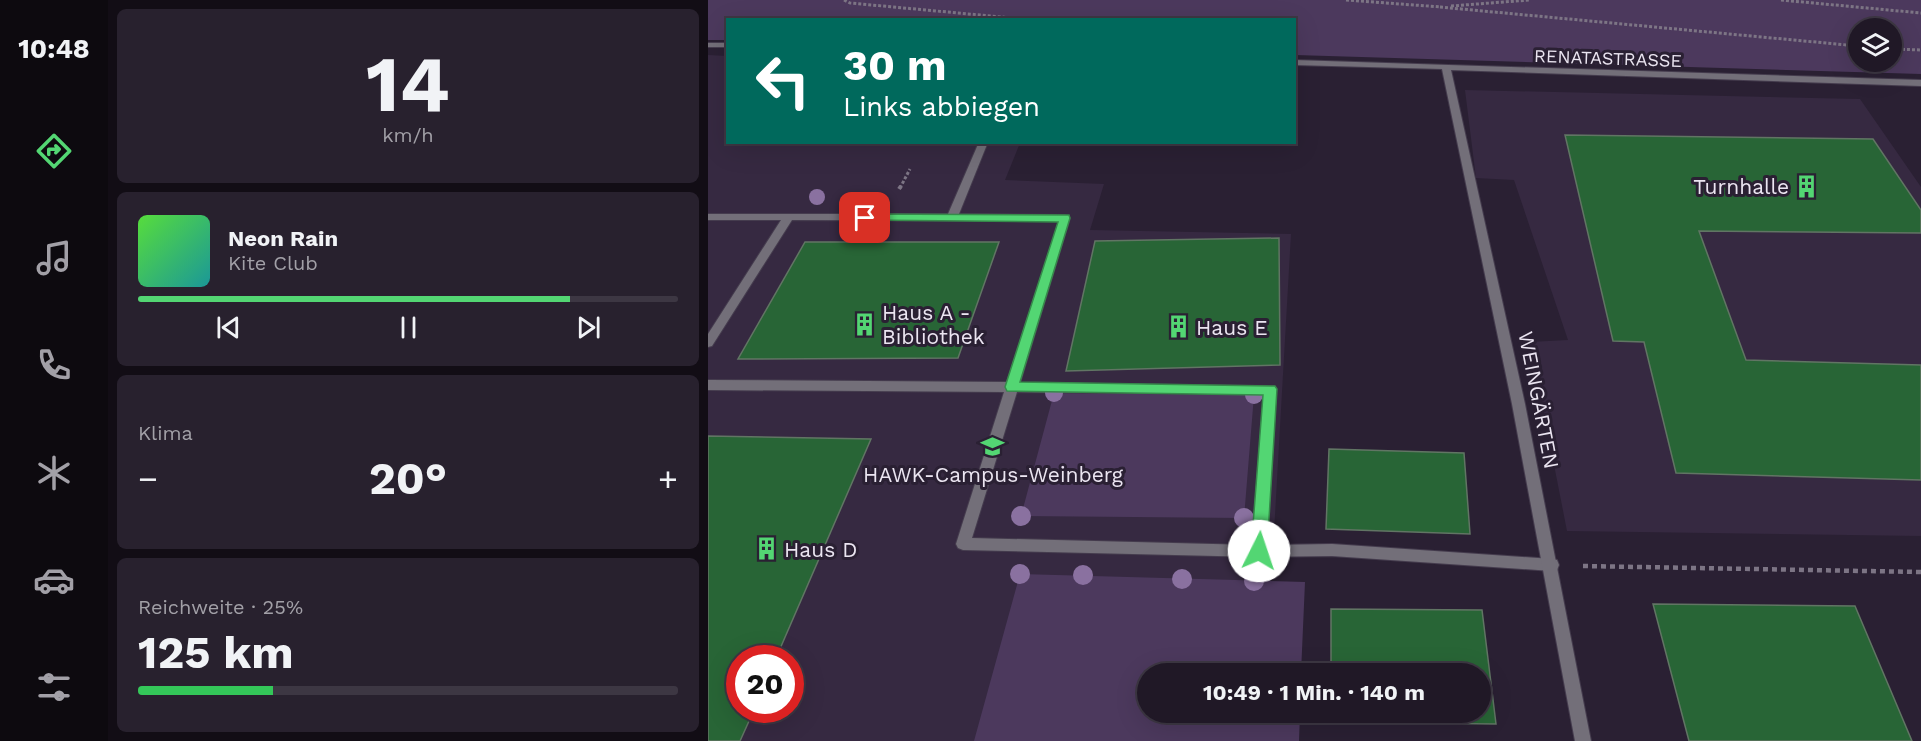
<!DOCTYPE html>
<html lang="de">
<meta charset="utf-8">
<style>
body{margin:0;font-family:"Work Sans",sans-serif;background:#28212e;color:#f1f3f6;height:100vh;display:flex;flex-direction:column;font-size:22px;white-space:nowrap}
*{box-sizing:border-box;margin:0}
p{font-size:20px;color:#a2a0a7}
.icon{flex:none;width:33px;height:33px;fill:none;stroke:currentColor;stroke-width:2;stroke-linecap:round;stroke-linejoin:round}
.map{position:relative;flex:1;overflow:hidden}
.details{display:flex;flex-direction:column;gap:9px;padding:9px;background:#120d15;width:600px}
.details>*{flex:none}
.hud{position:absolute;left:18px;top:18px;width:570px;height:126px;border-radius:0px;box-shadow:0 6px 24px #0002,0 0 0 2px #3d3743;background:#00695c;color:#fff;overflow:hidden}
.buttons{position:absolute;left:1140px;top:18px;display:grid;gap:12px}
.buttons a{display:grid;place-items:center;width:54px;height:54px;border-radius:50%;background:#201826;box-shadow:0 6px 24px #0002,0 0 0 2px #3d3743;font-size:30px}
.speed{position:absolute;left:18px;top:645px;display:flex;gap:12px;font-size:30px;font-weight:700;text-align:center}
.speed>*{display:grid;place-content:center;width:78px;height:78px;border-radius:50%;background:#201826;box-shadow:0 6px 24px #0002,0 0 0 2px #3d3743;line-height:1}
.speed .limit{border:9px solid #d22;background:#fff;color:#111}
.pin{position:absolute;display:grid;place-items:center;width:51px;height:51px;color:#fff;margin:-26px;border-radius:12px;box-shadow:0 3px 9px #0006}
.me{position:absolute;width:66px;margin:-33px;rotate:4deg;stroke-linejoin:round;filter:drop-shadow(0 0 4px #0008)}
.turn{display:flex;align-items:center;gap:21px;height:126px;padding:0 18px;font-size:27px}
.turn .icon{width:78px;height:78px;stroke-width:2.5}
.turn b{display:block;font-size:42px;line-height:51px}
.big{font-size:45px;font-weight:700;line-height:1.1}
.details .tile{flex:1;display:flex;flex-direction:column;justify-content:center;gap:9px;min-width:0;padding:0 21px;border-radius:9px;background:#28212e}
.details .dial{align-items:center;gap:0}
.dial b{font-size:78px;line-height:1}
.song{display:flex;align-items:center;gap:18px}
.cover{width:72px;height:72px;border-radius:9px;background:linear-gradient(135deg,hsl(110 70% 55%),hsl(180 70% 35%))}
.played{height:6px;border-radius:3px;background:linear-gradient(90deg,#53d673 80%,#3d3743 80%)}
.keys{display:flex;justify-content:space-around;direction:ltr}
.heat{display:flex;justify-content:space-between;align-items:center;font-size:33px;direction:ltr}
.charge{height:9px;border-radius:4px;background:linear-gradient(90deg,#34c759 25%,#3d3743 0)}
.trip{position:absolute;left:429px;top:663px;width:354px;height:60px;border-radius:30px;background:#201826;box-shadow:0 6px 24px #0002,0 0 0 2px #3d3743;font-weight:700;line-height:60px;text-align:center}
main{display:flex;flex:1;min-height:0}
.tab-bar{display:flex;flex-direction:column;width:108px;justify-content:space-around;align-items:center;background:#0d0a0f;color:#a2a0a7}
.tab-bar .icon{width:42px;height:42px}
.tab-bar .on{color:#53d673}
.tab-bar b{font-size:27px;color:#f1f3f6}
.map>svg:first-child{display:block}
</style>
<main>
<nav class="tab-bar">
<b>10:48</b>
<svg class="icon on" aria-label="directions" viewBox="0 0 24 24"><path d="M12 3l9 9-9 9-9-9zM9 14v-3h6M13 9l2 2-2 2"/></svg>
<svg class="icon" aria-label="music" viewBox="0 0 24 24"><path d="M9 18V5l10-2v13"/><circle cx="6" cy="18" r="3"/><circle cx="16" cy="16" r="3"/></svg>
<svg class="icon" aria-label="phone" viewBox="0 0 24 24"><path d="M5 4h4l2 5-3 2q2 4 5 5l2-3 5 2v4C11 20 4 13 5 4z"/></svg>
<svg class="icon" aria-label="climate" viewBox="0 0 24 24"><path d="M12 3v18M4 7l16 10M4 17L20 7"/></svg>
<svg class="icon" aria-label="car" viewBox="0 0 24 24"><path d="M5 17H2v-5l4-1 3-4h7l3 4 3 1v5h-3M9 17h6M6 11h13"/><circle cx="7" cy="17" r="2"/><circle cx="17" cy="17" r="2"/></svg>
<svg class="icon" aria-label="filters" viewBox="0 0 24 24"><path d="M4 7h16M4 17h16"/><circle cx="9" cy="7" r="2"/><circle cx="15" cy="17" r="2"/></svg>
</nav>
<section class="details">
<div class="tile dial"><b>14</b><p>km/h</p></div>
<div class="tile">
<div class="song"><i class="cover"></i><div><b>Neon Rain</b><p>Kite Club</p></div></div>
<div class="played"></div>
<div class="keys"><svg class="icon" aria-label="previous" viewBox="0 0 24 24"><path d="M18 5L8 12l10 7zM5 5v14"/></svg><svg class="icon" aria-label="pause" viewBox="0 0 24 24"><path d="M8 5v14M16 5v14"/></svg><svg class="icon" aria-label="next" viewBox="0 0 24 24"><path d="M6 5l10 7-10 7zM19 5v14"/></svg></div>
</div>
<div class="tile"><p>Klima</p>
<div class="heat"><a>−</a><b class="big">20°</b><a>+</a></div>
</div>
<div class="tile"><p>Reichweite · 25%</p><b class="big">125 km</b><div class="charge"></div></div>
</section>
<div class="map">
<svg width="1213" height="741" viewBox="0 0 1213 741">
<rect width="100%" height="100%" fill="#2a2033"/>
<path fill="#362941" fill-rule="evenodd" d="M 0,55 L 19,56 L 20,142 L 312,143 L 297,180 L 396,184 L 382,230 L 583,234 L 558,673 L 440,674 L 440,712 L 554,741 L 0,741 ZM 32,658 L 82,658 L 82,710 L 32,710 Z
M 757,90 L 1152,99 L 1213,187 L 1213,536 L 859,531 L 822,342 L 860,340 L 806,180 L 768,178 Z"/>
<path fill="#4c395d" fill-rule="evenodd" d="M 0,0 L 1213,0 L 1213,74 L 587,55 L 586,20 L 20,20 L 19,40 L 0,40 ZM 1150,28 L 1184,28 L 1184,62 L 1150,62 Z
M 346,393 L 546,395 L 536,518 L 313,516 Z
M 312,574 L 597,582 L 593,673 L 440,674 L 440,712 L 592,713 L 591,741 L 266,741 Z"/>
<path fill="#286536" stroke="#617564" stroke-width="1.5" d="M 857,135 L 1165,139 L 1213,210 L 1213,233 L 991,231 L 1038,360 L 1213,365 L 1213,480 L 968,473 L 936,342 L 905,341 Z
M 571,238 L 572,365 L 358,371 L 387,241 Z
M 97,242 L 291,242 L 250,358 L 30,359 Z
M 0,436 L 163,439 L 68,658 L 32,658 L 32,710 L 46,710 L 32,741 L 0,741 Z
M 621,449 L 756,453 L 762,534 L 618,529 Z
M 945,604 L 1147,606 L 1204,741 L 981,741 Z
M 623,609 L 774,610 L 788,724 L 623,722 L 623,712 L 772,712 L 772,674 L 623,674 Z"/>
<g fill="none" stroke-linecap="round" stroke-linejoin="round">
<defs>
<path id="lane" d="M 271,142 L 280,142 L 251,214 L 357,215 L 362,218 L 312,383 L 566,386 L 568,389 L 558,545 L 624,544 L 844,559 L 849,560 L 851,565 L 849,570 L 844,571 L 624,556 L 551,557 L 255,550 L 250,548 L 248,544 L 296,392 L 0,390 L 0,380 L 299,382 L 351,221 L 84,220 L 4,346 L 0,347 L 0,334 L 73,220 L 0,220 L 0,214 L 240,214 ZM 309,392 L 556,394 L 544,545 L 264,538 Z"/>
<path id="street" d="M 0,43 L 20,43 L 20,47 L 0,47 Z
M 586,60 L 1213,80 L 1213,86 L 743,70 L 817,404 L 883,741 L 867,741 L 804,404 L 734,69 L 586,65 Z"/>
</defs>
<use href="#lane" stroke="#453c4e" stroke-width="2"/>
<use href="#street" stroke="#453c4e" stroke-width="2"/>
<path stroke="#7d7585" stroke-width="3" stroke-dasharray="3 2" stroke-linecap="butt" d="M 136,0 L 142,3 L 326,20
M 638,0 L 733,7
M 1073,0 L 1213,13
M 743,6 L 822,0
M 732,7 L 1150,46
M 1184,49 L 1213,50
M 192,188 L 202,169"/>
<path stroke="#7d7585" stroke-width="4" stroke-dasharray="4.5 3" stroke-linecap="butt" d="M 191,189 L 193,186"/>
<path stroke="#7d7585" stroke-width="4.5" stroke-dasharray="5 4" stroke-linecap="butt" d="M 875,566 L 1213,572"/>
<use href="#lane" fill="#736f79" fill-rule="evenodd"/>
<use href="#street" fill="#736f79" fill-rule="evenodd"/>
</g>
<g fill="#8a71a0">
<circle cx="109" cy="197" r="8"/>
<circle cx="346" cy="393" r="9"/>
<circle cx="546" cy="395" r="9"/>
<circle cx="313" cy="516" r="10"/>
<circle cx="536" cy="518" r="10"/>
<circle cx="312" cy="574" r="10"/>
<circle cx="375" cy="575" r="10"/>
<circle cx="474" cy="579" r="10"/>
<circle cx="546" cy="581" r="10"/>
</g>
<path fill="#53d673" stroke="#368b4b" stroke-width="1.5" d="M 157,214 L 361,215 L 362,218 L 312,382 L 567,386 L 569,389 L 559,551 L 557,556 L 551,558 L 545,556 L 543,551 L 555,395 L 299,391 L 297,387 L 350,222 L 153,220 L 153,215 Z"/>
<defs>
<symbol id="building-bare" viewBox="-9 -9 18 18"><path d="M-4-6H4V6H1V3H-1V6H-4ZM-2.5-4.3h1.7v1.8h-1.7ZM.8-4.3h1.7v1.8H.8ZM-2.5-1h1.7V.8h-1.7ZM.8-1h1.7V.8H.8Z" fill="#53d673" stroke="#2a2033" stroke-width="2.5" paint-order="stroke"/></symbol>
<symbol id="university-bare" viewBox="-9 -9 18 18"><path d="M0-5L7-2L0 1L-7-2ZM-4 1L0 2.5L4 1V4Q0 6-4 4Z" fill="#53d673" stroke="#2a2033" stroke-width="2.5" paint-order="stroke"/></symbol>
</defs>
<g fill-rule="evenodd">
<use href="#building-bare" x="1082" y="170" width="33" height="33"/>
<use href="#building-bare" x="140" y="308" width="33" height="33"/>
<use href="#building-bare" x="454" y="310" width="33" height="33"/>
<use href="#university-bare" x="268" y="430" width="33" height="33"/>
<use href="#building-bare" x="42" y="532" width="33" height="33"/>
</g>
<g text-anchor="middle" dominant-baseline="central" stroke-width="6" stroke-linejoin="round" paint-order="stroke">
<g font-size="18" fill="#ebe5f1" stroke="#2a2033">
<text transform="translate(900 58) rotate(2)">RENATASTRASSE</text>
</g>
<g font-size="21" fill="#ebe5f1" stroke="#2a2033" text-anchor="start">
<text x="1081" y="186" text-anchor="end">Turnhalle</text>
<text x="174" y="312">Haus A -<tspan x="174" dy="24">Bibliothek</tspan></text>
<text x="488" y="327">Haus E</text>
<text x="285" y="474" text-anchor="middle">HAWK-Campus-Weinberg</text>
<text x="76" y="549">Haus D</text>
</g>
<g font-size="21" fill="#ebe5f1" stroke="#2a2033">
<text transform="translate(831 400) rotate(79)">WEINGÄRTEN</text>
</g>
</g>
</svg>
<div class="buttons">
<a><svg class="icon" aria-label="layers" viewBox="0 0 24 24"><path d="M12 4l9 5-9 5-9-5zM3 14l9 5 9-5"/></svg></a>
</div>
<div class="speed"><div class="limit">20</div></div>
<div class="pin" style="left:157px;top:218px;background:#d93025"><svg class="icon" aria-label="arrive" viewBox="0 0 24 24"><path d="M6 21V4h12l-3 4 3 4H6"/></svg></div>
<svg class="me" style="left:551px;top:551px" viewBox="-20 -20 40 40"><circle r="19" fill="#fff"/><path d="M0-13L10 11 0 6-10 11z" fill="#53d673"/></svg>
<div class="trip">10:49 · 1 Min. · 140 m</div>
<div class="hud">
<div class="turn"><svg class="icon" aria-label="left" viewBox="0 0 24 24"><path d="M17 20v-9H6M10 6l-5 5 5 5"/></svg><div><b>30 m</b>Links abbiegen</div></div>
</div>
</div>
</main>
